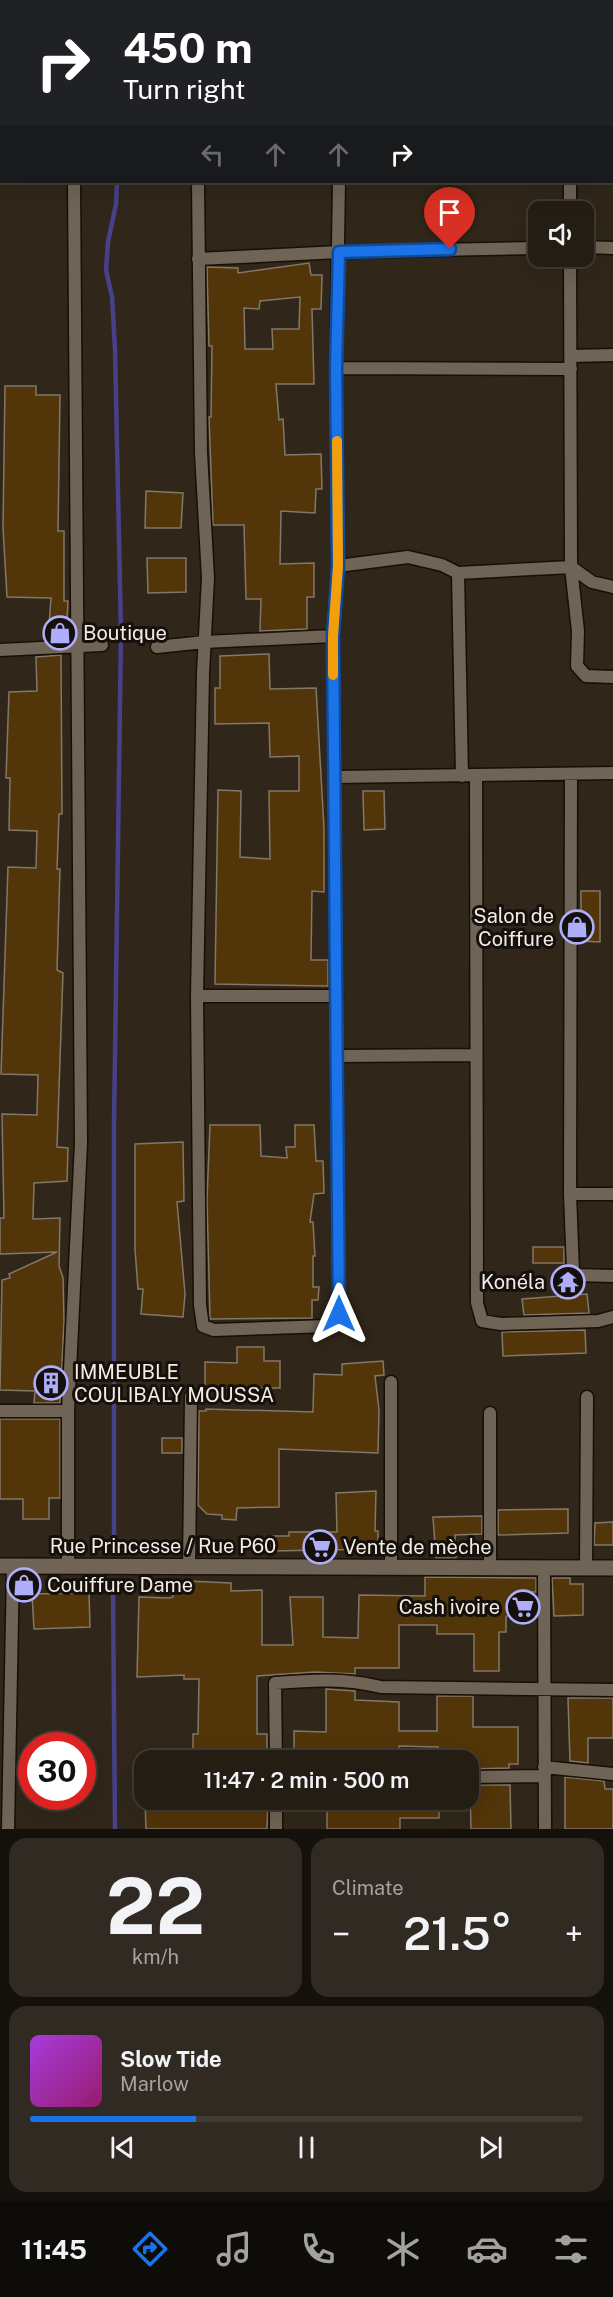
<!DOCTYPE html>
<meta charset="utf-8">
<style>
body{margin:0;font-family:"Public Sans",sans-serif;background:#302a22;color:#f1f3f6;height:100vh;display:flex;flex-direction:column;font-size:22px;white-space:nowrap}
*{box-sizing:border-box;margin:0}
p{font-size:20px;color:#a3a2a0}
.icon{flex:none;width:33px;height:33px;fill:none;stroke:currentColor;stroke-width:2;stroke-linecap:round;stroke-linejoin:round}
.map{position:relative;height:1829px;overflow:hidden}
.drawer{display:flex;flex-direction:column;gap:9px;padding:9px;background:#14100b;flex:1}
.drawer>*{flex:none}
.hud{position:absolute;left:0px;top:0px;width:614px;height:183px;box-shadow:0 6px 24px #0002,0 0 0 2px #413b34;background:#202124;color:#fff;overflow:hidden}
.fabs{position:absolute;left:528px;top:201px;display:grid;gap:12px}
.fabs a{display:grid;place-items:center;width:66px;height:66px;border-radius:12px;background:#241d14;box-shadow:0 6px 24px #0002,0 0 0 2px #413b34;font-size:30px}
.speed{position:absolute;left:18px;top:1732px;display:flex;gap:12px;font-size:30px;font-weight:700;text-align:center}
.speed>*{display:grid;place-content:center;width:78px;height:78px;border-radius:50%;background:#241d14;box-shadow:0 6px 24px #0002,0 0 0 2px #413b34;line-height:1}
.speed .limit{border:9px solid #d22;background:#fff;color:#111}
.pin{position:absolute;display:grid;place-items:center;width:51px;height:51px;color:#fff;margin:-62px -26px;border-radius:50% 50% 50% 0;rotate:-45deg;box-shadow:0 0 6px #0007}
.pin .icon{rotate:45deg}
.me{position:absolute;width:66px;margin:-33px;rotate:0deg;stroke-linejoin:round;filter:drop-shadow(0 0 4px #0008)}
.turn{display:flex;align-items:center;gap:21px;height:126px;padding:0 24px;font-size:27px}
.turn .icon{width:78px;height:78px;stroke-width:2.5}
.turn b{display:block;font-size:42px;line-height:51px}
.lanes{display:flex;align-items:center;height:57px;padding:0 24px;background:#0003;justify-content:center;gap:30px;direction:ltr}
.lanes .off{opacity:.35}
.big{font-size:45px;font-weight:600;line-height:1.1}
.drawer .card{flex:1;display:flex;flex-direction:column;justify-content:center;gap:9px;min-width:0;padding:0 21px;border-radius:18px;background:#302a22}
.drawer .dial{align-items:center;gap:0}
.dial b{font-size:78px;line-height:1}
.song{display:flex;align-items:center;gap:18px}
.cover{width:72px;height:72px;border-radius:9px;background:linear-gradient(135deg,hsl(280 70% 55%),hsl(320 70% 35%))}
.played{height:6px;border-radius:3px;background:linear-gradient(90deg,#1a73e8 30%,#413b34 30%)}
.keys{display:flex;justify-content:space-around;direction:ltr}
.heat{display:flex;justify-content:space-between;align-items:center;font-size:33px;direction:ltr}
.drawer .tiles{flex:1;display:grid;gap:9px;grid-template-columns:1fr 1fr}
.card:last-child{grid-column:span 2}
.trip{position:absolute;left:134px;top:1750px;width:345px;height:60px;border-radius:18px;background:#241d14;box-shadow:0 6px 24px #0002,0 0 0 2px #413b34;font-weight:600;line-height:60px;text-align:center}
.menu{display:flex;height:96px;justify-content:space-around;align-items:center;background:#0e0c08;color:#a3a2a0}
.menu .icon{width:42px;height:42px}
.menu .selected{color:#1a73e8}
.menu b{font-size:27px;color:#f1f3f6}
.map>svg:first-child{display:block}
</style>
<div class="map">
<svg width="613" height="1829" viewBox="0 0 613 1829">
<rect width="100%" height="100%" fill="#30271a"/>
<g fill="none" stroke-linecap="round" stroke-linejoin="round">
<path stroke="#464189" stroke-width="4.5" d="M 119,2 L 119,0
M 114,1546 L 114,1124 L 121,633 L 115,349 L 112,297 L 106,270 L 108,242 L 116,204 L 117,182
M 113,1591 L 115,1829"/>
</g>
<path fill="#523508" stroke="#837769" stroke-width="1.5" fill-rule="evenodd" d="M 309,263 L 311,275 L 322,275 L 321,309 L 312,309 L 314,384 L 276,384 L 279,420 L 283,419 L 285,455 L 321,454 L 322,489 L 316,489 L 315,513 L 281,511 L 280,564 L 314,563 L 314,597 L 307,597 L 307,629 L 260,631 L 261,599 L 246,599 L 244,525 L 213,525 L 209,417 L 211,417 L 212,346 L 209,346 L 207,267 L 238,268 L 238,273 ZM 300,297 L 299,329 L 272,329 L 273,349 L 245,349 L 244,308 L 259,309 L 260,301 Z
M 5,386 L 36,386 L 36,395 L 60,395 L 58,531 L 64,531 L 64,601 L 68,601 L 66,639 L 48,639 L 51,598 L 7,597 L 3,528 Z
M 146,491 L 183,493 L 181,528 L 145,528 Z
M 147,558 L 186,558 L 186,592 L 148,593 Z
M 269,654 L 270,689 L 316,688 L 324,828 L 324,892 L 312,891 L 311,960 L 328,960 L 328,986 L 215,984 L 218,790 L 241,791 L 240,857 L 270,859 L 269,791 L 299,791 L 299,756 L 270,757 L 269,723 L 215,724 L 215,688 L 220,688 L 220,656 Z
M 61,655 L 62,814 L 59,814 L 57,869 L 60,869 L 57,970 L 63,973 L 57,1147 L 68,1148 L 67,1181 L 34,1183 L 33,1219 L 60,1218 L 59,1266 L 63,1278 L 64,1322 L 60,1403 L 34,1403 L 35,1391 L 0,1390 L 2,1280 L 10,1278 L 9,1274 L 57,1252 L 0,1254 L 0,1218 L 4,1218 L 2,1114 L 37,1115 L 38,1075 L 1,1074 L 8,867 L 36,868 L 37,831 L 9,830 L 10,778 L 6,778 L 9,692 L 37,691 L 36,657 Z
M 363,791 L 384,791 L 385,829 L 364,830 Z
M 581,891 L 600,891 L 600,942 L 581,941 Z
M 210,1125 L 260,1125 L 261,1156 L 287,1158 L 286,1147 L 295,1147 L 295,1125 L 314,1125 L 316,1161 L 323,1161 L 324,1193 L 314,1194 L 310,1222 L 313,1222 L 315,1256 L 313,1256 L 313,1287 L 319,1287 L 318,1300 L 312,1300 L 312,1318 L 210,1319 L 207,1199 Z
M 183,1142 L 184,1201 L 177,1202 L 185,1294 L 183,1317 L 141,1314 L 143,1289 L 138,1289 L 135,1249 L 135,1144 Z
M 533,1247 L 564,1247 L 564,1263 L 533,1263 Z
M 587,1294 L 589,1313 L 524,1315 L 522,1299 Z
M 585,1330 L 586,1353 L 503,1356 L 502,1332 Z
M 237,1347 L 264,1347 L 264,1361 L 280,1361 L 280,1388 L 205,1388 L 205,1362 L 237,1363 Z
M 383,1361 L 384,1375 L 375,1376 L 379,1410 L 378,1453 L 279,1449 L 279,1507 L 237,1508 L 236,1520 L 222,1519 L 222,1515 L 207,1514 L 198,1505 L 199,1411 L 206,1411 L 206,1409 L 313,1412 L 314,1374 L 342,1375 L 342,1364 Z
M 0,1419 L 60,1419 L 60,1498 L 49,1498 L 49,1519 L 23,1519 L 23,1499 L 0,1499 Z
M 162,1438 L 182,1438 L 182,1453 L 162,1453 Z
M 376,1491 L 375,1531 L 378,1531 L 378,1549 L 271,1551 L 270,1536 L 289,1536 L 289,1532 L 337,1532 L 336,1493 Z
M 568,1509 L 568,1533 L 498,1535 L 498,1510 Z
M 482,1516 L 482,1534 L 455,1535 L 456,1558 L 436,1558 L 433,1517 Z
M 613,1522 L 613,1545 L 594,1545 L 595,1523 Z
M 425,1577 L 536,1578 L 536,1592 L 517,1592 L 513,1611 L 506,1617 L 506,1632 L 499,1632 L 499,1671 L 474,1671 L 474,1634 L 437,1634 L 437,1625 L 399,1625 L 399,1668 L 355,1668 L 355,1674 L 315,1672 L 257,1676 L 257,1734 L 267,1734 L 267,1761 L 193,1761 L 193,1734 L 198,1734 L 199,1679 L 184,1679 L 184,1675 L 137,1677 L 139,1597 L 169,1598 L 173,1597 L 173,1593 L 187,1592 L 187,1581 L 231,1583 L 231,1591 L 262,1590 L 262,1645 L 293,1645 L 290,1597 L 323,1597 L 323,1637 L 358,1638 L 359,1595 L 425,1596 Z
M 552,1578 L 570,1578 L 570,1584 L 583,1584 L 583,1615 L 554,1616 Z
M 89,1593 L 90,1627 L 34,1629 L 32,1594 Z
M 326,1689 L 355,1691 L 355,1700 L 399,1702 L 399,1731 L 437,1731 L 437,1696 L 473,1696 L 473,1727 L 518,1727 L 518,1764 L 509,1764 L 509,1768 L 470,1769 L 468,1761 L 438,1761 L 438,1747 L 399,1746 L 398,1758 L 355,1756 L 354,1761 L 294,1761 L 294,1731 L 326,1732 Z
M 568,1698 L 613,1698 L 613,1738 L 588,1738 L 588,1763 L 570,1761 Z
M 565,1777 L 604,1781 L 605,1789 L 613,1789 L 613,1829 L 565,1829 Z
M 470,1785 L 510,1785 L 511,1829 L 471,1829 Z
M 145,1800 L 268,1800 L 267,1829 L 146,1829 Z
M 327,1800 L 439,1800 L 439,1818 L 400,1818 L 400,1829 L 327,1829 Z"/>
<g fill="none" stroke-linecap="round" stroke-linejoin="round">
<defs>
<path id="minor" d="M 197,0 L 197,2
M 569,0 L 569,2
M 76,2 L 77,0
M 340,2 L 340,0
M 612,151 L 613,150
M 198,182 L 201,453 L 208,578 L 203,673 L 197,996 L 200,1305 L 203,1326 L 214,1330 L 328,1326 L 335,1323 L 339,1314 L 333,636 L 338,566 L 336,368 L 339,182
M 570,212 L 570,182
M 584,247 L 613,248
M 570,256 L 571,567 L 578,631 L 577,666 L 586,676 L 613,677
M 198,259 L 339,252 L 538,248
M 571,356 L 613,355
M 336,368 L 571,369
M 338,566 L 408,557 L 442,565 L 458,573 L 571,567 L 592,582 L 613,587
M 458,573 L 462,776
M 157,647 L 204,642 L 333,636
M 0,650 L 102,645
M 571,774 L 570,1194 L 573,1271 L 576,1275 L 613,1276
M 476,776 L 477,1303 L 482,1321 L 501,1324 L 598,1321 L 613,1317
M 335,777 L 613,773
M 197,996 L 337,996
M 338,1056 L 476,1055
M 570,1194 L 613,1194
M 391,1382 L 391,1568
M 0,1411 L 68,1411
M 68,1567 L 68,1411 L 81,1143 L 74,182
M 189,1568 L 191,1396
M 490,1568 L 490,1413
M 544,1568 L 545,1829
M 586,1569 L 587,1397
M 276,1761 L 275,1683 C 312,1680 345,1678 381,1687 L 613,1690
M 544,1767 L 613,1774
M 468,1777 L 544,1776
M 8,1829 L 13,1567
M 276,1829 L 276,1800"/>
<path id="tertiary" d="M 0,1566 L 613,1568"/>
</defs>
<use href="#minor" stroke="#180f05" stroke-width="15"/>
<use href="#tertiary" stroke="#180f05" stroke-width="18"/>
<use href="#minor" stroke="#6f6456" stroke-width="12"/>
<use href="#tertiary" stroke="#6f6456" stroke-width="15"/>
</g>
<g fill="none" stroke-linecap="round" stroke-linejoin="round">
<defs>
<path id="route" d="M 339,1314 L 333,636 L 338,566 L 336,368 L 339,252 L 450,249"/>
</defs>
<use href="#route" stroke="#114b97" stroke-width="15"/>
<use href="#route" stroke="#1a73e8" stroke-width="10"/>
<path stroke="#f59e0b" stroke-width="10" d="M 333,675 L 333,636 L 338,566 L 337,441"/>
</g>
<defs>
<symbol id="shop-ring" viewBox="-11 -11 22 22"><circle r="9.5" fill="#15100b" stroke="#aeaefb" stroke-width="1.5"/><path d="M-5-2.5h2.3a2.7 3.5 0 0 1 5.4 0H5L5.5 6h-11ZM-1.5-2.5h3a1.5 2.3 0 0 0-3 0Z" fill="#aeaefb"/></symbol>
<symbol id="temple-ring" viewBox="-11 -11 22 22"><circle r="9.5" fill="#15100b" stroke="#aeaefb" stroke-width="1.5"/><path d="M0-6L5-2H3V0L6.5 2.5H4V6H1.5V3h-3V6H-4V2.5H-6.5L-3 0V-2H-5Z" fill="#aeaefb"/></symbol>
<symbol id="building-ring" viewBox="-11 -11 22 22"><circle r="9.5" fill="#15100b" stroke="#aeaefb" stroke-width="1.5"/><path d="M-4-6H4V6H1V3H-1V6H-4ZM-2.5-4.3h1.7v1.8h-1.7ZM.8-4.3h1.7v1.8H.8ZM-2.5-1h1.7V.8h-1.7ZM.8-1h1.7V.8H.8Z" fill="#aeaefb"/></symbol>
<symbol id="supermarket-ring" viewBox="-11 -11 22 22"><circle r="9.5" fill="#15100b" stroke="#aeaefb" stroke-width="1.5"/><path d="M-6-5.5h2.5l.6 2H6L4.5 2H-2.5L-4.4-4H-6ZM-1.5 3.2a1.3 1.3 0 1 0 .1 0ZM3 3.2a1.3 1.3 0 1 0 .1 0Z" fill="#aeaefb"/></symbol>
</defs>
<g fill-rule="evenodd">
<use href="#shop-ring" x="41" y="614" width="38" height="38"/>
<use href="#shop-ring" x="558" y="908" width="38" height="38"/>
<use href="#temple-ring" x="549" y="1263" width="38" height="38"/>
<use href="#building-ring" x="32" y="1364" width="38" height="38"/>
<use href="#supermarket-ring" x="301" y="1528" width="38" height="38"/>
<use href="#shop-ring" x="5" y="1566" width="38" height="38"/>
<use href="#supermarket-ring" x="504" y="1588" width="38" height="38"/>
</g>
<g text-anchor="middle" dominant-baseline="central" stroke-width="6" stroke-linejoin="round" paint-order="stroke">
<g font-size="20" fill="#f3ece4" stroke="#15100b" text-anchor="start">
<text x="83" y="633">Boutique</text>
<text x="554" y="916" text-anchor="end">Salon de<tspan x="554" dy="23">Coiffure</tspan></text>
<text x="545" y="1282" text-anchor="end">Konéla</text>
<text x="74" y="1372">IMMEUBLE<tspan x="74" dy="23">COULIBALY MOUSSA</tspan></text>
<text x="343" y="1547">Vente de mèche</text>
<text x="47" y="1585">Couiffure Dame</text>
<text x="500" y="1607" text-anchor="end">Cash ivoire</text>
</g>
<g font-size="20" fill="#f3ece4" stroke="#15100b">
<text x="163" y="1546">Rue Princesse / Rue P60</text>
</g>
</g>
</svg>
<div class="fabs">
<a><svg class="icon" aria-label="sound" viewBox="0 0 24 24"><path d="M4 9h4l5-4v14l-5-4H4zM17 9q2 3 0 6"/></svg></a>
</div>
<div class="speed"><div class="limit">30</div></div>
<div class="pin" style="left:450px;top:249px;background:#d93025"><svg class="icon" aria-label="arrive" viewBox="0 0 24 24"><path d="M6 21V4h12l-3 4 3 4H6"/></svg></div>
<svg class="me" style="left:339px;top:1314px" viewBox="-20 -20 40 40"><path d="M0-17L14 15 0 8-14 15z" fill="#1a73e8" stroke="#fff" stroke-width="4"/></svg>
<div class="trip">11:47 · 2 min · 500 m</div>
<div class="hud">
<div class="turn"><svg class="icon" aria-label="right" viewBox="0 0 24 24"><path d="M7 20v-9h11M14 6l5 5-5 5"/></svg><div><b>450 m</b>Turn right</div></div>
<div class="lanes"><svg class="icon off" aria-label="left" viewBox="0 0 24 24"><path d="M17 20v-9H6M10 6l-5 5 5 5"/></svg><svg class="icon off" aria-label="ahead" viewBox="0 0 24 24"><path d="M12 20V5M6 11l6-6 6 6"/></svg><svg class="icon off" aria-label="ahead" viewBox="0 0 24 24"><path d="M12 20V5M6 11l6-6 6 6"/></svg><svg class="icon" aria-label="right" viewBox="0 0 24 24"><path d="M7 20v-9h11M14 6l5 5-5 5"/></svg></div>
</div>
</div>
<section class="drawer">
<div class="tiles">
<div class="card dial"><b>22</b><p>km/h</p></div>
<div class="card"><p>Climate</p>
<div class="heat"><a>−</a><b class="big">21.5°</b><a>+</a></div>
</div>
<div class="card">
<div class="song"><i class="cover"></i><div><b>Slow Tide</b><p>Marlow</p></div></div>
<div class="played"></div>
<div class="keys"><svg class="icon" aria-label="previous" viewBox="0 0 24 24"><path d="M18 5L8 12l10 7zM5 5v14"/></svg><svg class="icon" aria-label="pause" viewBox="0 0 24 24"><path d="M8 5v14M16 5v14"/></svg><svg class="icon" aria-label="next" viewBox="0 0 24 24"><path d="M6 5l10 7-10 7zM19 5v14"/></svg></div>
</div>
</div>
</section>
<nav class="menu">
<b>11:45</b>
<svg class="icon selected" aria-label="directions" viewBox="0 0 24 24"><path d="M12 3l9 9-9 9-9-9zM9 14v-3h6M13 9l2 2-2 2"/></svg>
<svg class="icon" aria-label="music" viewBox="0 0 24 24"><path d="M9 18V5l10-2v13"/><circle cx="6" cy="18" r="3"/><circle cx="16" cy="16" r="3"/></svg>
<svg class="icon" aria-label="phone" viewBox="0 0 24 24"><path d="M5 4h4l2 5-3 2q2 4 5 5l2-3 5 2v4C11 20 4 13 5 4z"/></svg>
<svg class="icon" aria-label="climate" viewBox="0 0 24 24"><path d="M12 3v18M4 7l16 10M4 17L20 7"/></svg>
<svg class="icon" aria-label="car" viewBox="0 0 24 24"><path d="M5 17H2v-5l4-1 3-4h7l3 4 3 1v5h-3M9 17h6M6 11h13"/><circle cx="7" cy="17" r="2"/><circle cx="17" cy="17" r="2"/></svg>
<svg class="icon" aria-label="filters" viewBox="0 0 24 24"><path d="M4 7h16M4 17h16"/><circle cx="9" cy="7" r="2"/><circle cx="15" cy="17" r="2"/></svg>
</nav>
